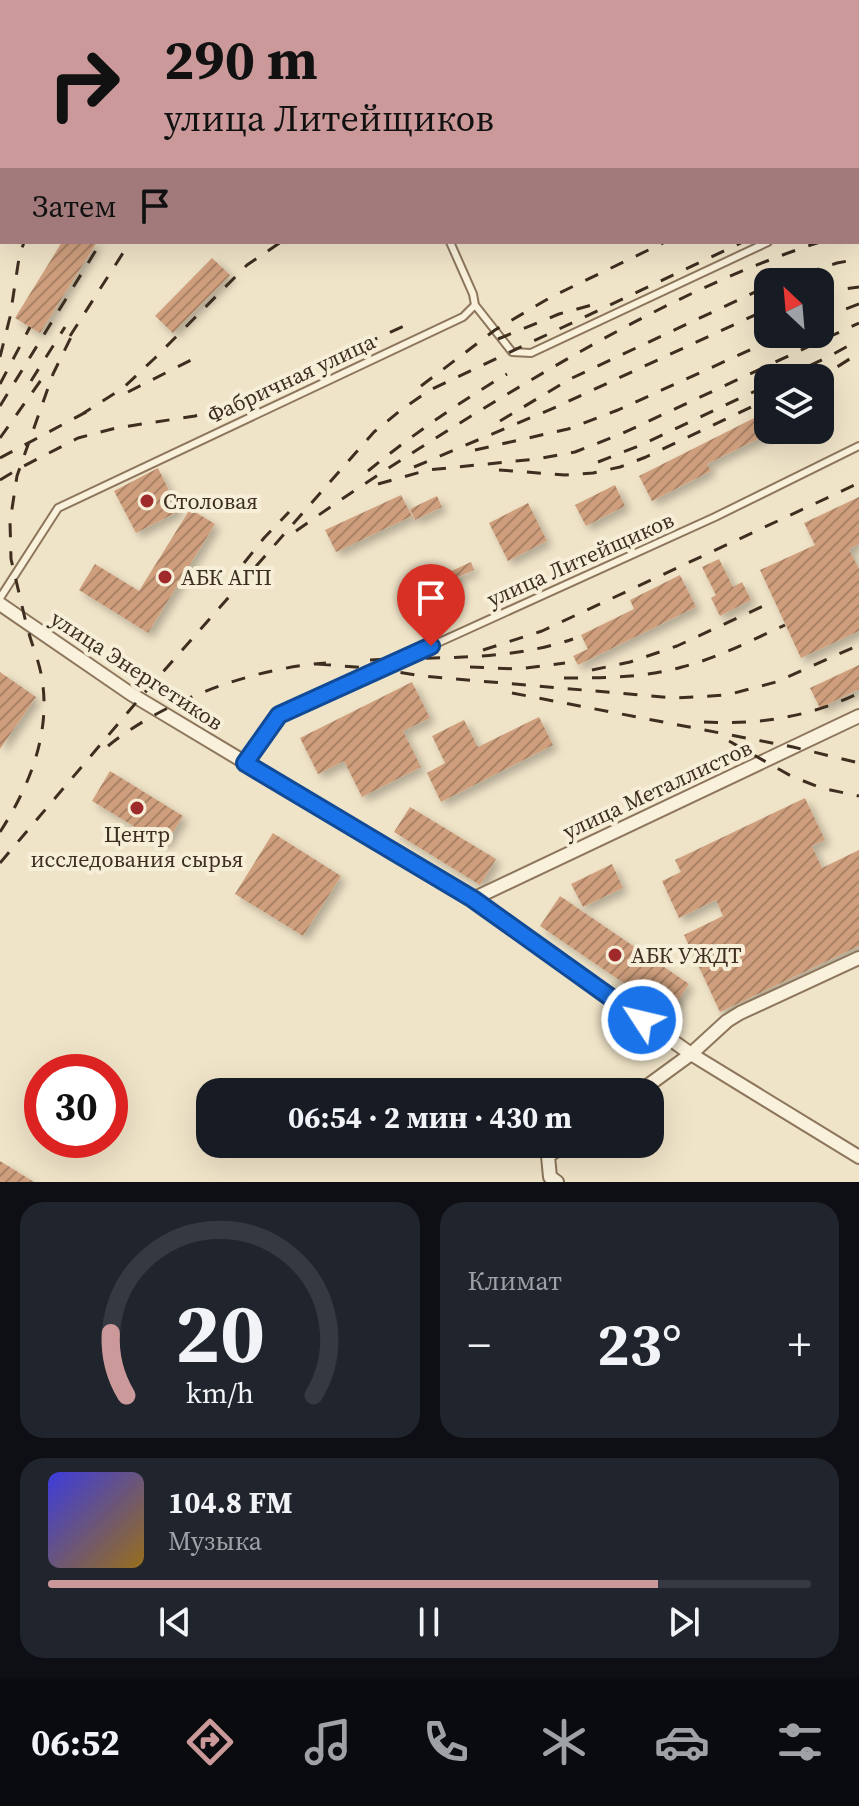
<!DOCTYPE html>
<html lang="ru">
<meta charset="utf-8">
<style>
body{margin:0;font-family:"Source Serif 4",serif;background:#20242c;color:#f1f3f6;height:100vh;display:flex;flex-direction:column;font-size:30px;white-space:nowrap}
*{box-sizing:border-box;margin:0}
p{font-size:26px;color:#9ea1a6}
.icon{flex:none;width:44px;height:44px;fill:none;stroke:currentColor;stroke-width:2;stroke-linecap:round;stroke-linejoin:round}
.map{position:relative;height:1182px;overflow:hidden}
.details{display:flex;flex-direction:column;gap:20px;padding:20px;background:#0d0f14;flex:1}
.details>*{flex:none}
.top-card{position:absolute;left:0px;top:0px;width:860px;height:244px;box-shadow:0 8px 32px #0002;background:#cc999b;color:#111;overflow:hidden}
.needle{width:52px;rotate:334deg}
.controls{position:absolute;left:754px;top:268px;display:grid;gap:16px}
.controls a{display:grid;place-items:center;width:80px;height:80px;border-radius:16px;background:#171b24;box-shadow:0 8px 32px #0002;font-size:40px}
.speed{position:absolute;left:24px;top:1054px;display:flex;gap:16px;font-size:40px;font-weight:700;text-align:center}
.speed>*{display:grid;place-content:center;width:104px;height:104px;border-radius:50%;background:#171b24;box-shadow:0 8px 32px #0002;line-height:1}
.speed .limit{border:12px solid #d22;background:#fff;color:#111}
.pin{position:absolute;display:grid;place-items:center;width:68px;height:68px;color:#fff;margin:-82px -34px;border-radius:50% 50% 50% 0;rotate:-45deg;box-shadow:0 0 8px #0007}
.pin .icon{rotate:45deg}
.me{position:absolute;width:88px;margin:-44px;rotate:305deg;stroke-linejoin:round;filter:drop-shadow(0 0 6px #0008)}
.turn{display:flex;align-items:center;gap:28px;height:168px;padding:0 32px;font-size:36px}
.turn .icon{width:104px;height:104px;stroke-width:2.5}
.turn b{display:block;font-size:56px;line-height:68px}
.then{display:flex;align-items:center;height:76px;padding:0 32px;background:#0003;gap:16px;font-size:30px}
.big{font-size:60px;font-weight:700;line-height:1.1}
.details .widget{flex:1;display:flex;flex-direction:column;justify-content:center;gap:12px;min-width:0;padding:0 28px;border-radius:24px;background:#20242c}
.details .dial{align-items:center;gap:0}
.dial svg{height:208px;overflow:visible;fill:none;stroke:#363941;stroke-width:7;stroke-linecap:round;text-anchor:middle}
.dial text{fill:#f1f3f6;stroke:none}
.song{display:flex;align-items:center;gap:24px}
.cover{width:96px;height:96px;border-radius:12px;background:linear-gradient(135deg,hsl(240 70% 55%),hsl(40 70% 35%))}
.played{height:8px;border-radius:4px;background:linear-gradient(90deg,#cc999b 80%,#363941 80%)}
.keys{display:flex;justify-content:space-around;direction:ltr}
.heat{display:flex;justify-content:space-between;align-items:center;font-size:44px;direction:ltr}
.details .tiles{flex:1;display:grid;gap:20px;grid-template-columns:1fr 1fr}
.widget:last-child{grid-column:span 2}
.trip{position:absolute;left:196px;top:1078px;width:468px;height:80px;border-radius:24px;background:#171b24;box-shadow:0 8px 32px #0002;font-weight:700;line-height:80px;text-align:center}
.dock{display:flex;height:128px;justify-content:space-around;align-items:center;background:#090b0e;color:#9ea1a6}
.dock .icon{width:56px;height:56px}
.dock .active{color:#cc999b}
.dock b{font-size:36px;color:#f1f3f6}
.map>svg:first-child{display:block}
</style>
<div class="map">
<svg width="859" height="1182" viewBox="0 0 859 1182">
<defs>
<pattern id="building-hatch" width="6" height="6" patternUnits="userSpaceOnUse" patternTransform="scale(2)"><rect width="6" height="6" fill="#cf9f7d"/><path d="M-1 1l2-2M0 6l6-6M5 7l2-2" fill="none" stroke="#a98266"/></pattern>
<filter id="shadow"><feDropShadow dx="5" dy="5" stdDeviation="4" flood-color="#0004"/></filter>
</defs>
<rect width="100%" height="100%" fill="#f0e4c8"/>
<path fill="url(#building-hatch)" filter="url(#shadow)" d="M 62,242 L 97,242 L 40,333 L 15,318 Z
M 212,258 L 230,275 L 173,333 L 155,316 Z
M 768,411 L 768,434 L 707,464 L 711,471 L 652,501 L 639,476 Z
M 158,468 L 179,511 L 136,533 L 114,491 Z
M 615,485 L 625,506 L 586,526 L 575,505 Z
M 401,495 L 412,516 L 336,552 L 325,530 Z
M 437,496 L 442,507 L 415,520 L 410,509 Z
M 859,497 L 859,544 L 849,549 L 859,569 L 859,631 L 801,658 L 760,570 L 815,545 L 804,523 Z
M 528,503 L 547,541 L 508,561 L 489,523 Z
M 190,509 L 215,524 L 148,633 L 79,590 L 95,564 L 139,591 Z
M 719,559 L 733,587 L 742,582 L 751,600 L 720,616 L 711,598 L 716,595 L 702,567 Z
M 471,562 L 474,570 L 414,597 L 410,590 Z
M 680,575 L 696,607 L 578,665 L 573,656 L 588,649 L 581,635 L 634,609 L 630,600 Z
M 859,665 L 859,689 L 820,708 L 810,688 Z
M 0,672 L 36,697 L 0,749 Z
M 412,682 L 430,718 L 403,731 L 421,767 L 362,797 L 344,761 L 318,774 L 300,738 Z
M 539,717 L 553,745 L 441,802 L 427,773 L 445,763 L 432,736 L 464,720 L 478,747 Z
M 110,771 L 183,816 L 165,845 L 92,801 Z
M 805,798 L 825,840 L 812,846 L 822,868 L 859,850 L 859,946 L 720,1012 L 684,935 L 723,916 L 716,900 L 679,918 L 662,881 L 681,872 L 675,860 Z
M 410,807 L 496,859 L 480,885 L 394,832 Z
M 273,833 L 341,876 L 303,936 L 235,894 Z
M 612,864 L 623,888 L 583,907 L 571,884 Z
M 560,896 L 689,984 L 669,1014 L 540,926 Z
M 0,1161 L 34,1182 L 0,1182 Z"/>
<g fill="none" stroke-linecap="round" stroke-linejoin="round">
<defs>
<path id="service" d="M 254,0 L 256,2
M 858,200 L 859,200
M 475,305 L 512,352 L 531,353 L 768,242
M 0,598 L 58,508 L 463,317 L 475,305 L 473,294 L 450,242
M 246,762 L 279,715 L 715,517 L 859,446"/>
<path id="minor" d="M 771,2 L 776,0
M 0,604 L 131,694 L 473,899 L 691,1054 L 859,1157
M 473,899 L 859,716
M 639,1092 L 691,1054 L 727,1021 L 740,1013 L 859,958
M 557,1182 L 550,1177 L 548,1156 L 566,1144"/>
</defs>
<use href="#service" stroke="#8d765c" stroke-width="10"/>
<use href="#minor" stroke="#8d765c" stroke-width="16"/>
<use href="#service" stroke="#faf1dc" stroke-width="6"/>
<use href="#minor" stroke="#faf1dc" stroke-width="12"/>
<path stroke="#3d2e20" stroke-width="3" stroke-dasharray="14 14" stroke-linecap="butt" d="M 135,2 L 136,0
M 269,2 L 270,0
M 283,2 L 284,0
M 299,2 L 300,0
M 557,2 L 561,0
M 677,2 L 682,0
M 858,172 L 859,172
M 858,189 L 859,188
M 858,230 L 859,229
M 779,282 L 837,263 L 859,259
M 820,292 L 859,287
M 820,319 L 859,304
M 70,336 L 130,242
M 498,339 L 559,314 L 592,305
M 0,357 L 10,317 L 19,258 L 24,242
M 784,378 L 828,357 L 859,340
M 812,378 L 837,367 L 859,353
M 31,381 L 65,327
M 0,384 L 30,327
M 421,386 L 495,330 L 551,297 L 665,242
M 128,392 L 203,354
M 0,406 L 101,242
M 79,416 L 123,388 L 155,358 L 247,265 L 281,242
M 500,421 L 570,379 L 768,286
M 0,438 L 46,373
M 475,450 L 568,429 L 618,410 L 785,334
M 0,458 L 88,411
M 598,462 L 641,445 L 768,385
M 414,467 L 556,407 L 768,309
M 499,470 L 565,475 L 593,473 L 620,467 L 646,457 L 768,399
M 368,471 C 412,435 458,403 507,374
M 0,480 L 20,468 L 78,438 L 116,428 L 195,416 L 242,399 L 411,323
M 378,484 L 428,470 L 536,459 L 575,452 L 621,434 L 859,323
M 296,531 C 362,484 430,441 499,399 C 601,338 706,279 820,242
M 244,563 L 264,538 L 289,512
M 483,650 L 542,631 L 859,483
M 370,660 C 441,656 504,662 573,639
M 317,664 L 380,669 L 422,676 L 675,698 L 727,695 L 776,682 L 859,645
M 470,667 L 517,669 L 565,663
M 592,670 L 630,662 L 677,646 L 774,601
M 564,678 C 604,678 643,678 682,667 C 718,658 752,640 785,625
M 512,693 L 793,747 L 859,763
M 704,722 C 758,725 810,717 859,693
M 729,741 L 791,776 L 821,788 L 859,796
M 108,746 C 165,700 253,668 326,663
M 0,832 C 29,787 51,734 42,679 C 40,665 34,650 30,637 C 24,617 20,596 15,576 L 11,559 L 10,522 L 17,476 L 53,374 L 75,329
M 0,863 L 140,698 L 374,432 L 401,410 L 430,390 L 743,242"/>
</g>
<g fill="none" stroke-linecap="round" stroke-linejoin="round">
<defs>
<path id="route" d="M 431,646 L 279,715 L 245,763 L 473,899 L 642,1020"/>
</defs>
<use href="#route" stroke="#114b97" stroke-width="20"/>
<use href="#route" stroke="#1a73e8" stroke-width="14"/>
</g>
<g fill="#9e2a2b" stroke="#f7eed8" stroke-width="3">
<circle cx="147" cy="501" r="8"/>
<circle cx="165" cy="577" r="8"/>
<circle cx="137" cy="808" r="8"/>
<circle cx="615" cy="955" r="8"/>
</g>
<g text-anchor="middle" dominant-baseline="central" stroke-width="8" stroke-linejoin="round" paint-order="stroke">
<g font-size="22" fill="#3d2e20" stroke="#f7eed8">
<text transform="translate(291 378) rotate(-25)">Фабричная улица</text>
<text transform="translate(580 559) rotate(-24)">улица Литейщиков</text>
<text transform="translate(137 670) rotate(33)">улица Энергетиков</text>
<text transform="translate(657 789) rotate(-25)">улица Металлистов</text>
</g>
<g font-size="22" fill="#3d2e20" stroke="#f7eed8" text-anchor="start">
<text x="163" y="501">Столовая</text>
<text x="181" y="577">АБК АГП</text>
<text x="137" y="834" text-anchor="middle">Центр<tspan x="137" dy="25">исследования сырья</tspan></text>
<text x="631" y="955">АБК УЖДТ</text>
</g>
</g>
</svg>
<div class="controls">
<a><svg class="needle" viewBox="-14 -14 28 28"><path d="M0-13l5 13h-10z" fill="#e53935"/><path d="M0 13l5-13h-10z" fill="#9ea1a6"/></svg></a>
<a><svg class="icon" aria-label="layers" viewBox="0 0 24 24"><path d="M12 4l9 5-9 5-9-5zM3 14l9 5 9-5"/></svg></a>
</div>
<div class="speed"><div class="limit">30</div></div>
<div class="pin" style="left:431px;top:646px;background:#d93025"><svg class="icon" aria-label="arrive" viewBox="0 0 24 24"><path d="M6 21V4h12l-3 4 3 4H6"/></svg></div>
<svg class="me" style="left:642px;top:1020px" viewBox="-20 -20 40 40"><circle r="17" fill="#1a73e8" stroke="#fff" stroke-width="3"/><path d="M0-11L8 9 0 5-8 9z" fill="#fff"/></svg>
<div class="trip">06:54 · 2 мин · 430 m</div>
<div class="top-card">
<div class="turn"><svg class="icon" aria-label="right" viewBox="0 0 24 24"><path d="M7 20v-9h11M14 6l5 5-5 5"/></svg><div><b>290 m</b>улица Литейщиков</div></div>
<div class="then">Затем<svg class="icon" aria-label="arrive" viewBox="0 0 24 24"><path d="M6 21V4h12l-3 4 3 4H6"/></svg></div>
</div>
</div>
<section class="details">
<div class="tiles">
<div class="widget dial"><svg viewBox="0 0 100 80">
<path d="M14 69A42 42 0 1 1 86 69"/>
<path d="M14 69A42 42 0 0 1 8 45" stroke="#cc999b"/>
<text x="50" y="56" font-size="32" font-weight="700">20</text>
<text x="50" y="72" font-size="11">km/h</text>
</svg></div>
<div class="widget"><p>Климат</p>
<div class="heat"><a>−</a><b class="big">23°</b><a>+</a></div>
</div>
<div class="widget">
<div class="song"><i class="cover"></i><div><b>104.8 FM</b><p>Музыка</p></div></div>
<div class="played"></div>
<div class="keys"><svg class="icon" aria-label="previous" viewBox="0 0 24 24"><path d="M18 5L8 12l10 7zM5 5v14"/></svg><svg class="icon" aria-label="pause" viewBox="0 0 24 24"><path d="M8 5v14M16 5v14"/></svg><svg class="icon" aria-label="next" viewBox="0 0 24 24"><path d="M6 5l10 7-10 7zM19 5v14"/></svg></div>
</div>
</div>
</section>
<nav class="dock">
<b>06:52</b>
<svg class="icon active" aria-label="directions" viewBox="0 0 24 24"><path d="M12 3l9 9-9 9-9-9zM9 14v-3h6M13 9l2 2-2 2"/></svg>
<svg class="icon" aria-label="music" viewBox="0 0 24 24"><path d="M9 18V5l10-2v13"/><circle cx="6" cy="18" r="3"/><circle cx="16" cy="16" r="3"/></svg>
<svg class="icon" aria-label="phone" viewBox="0 0 24 24"><path d="M5 4h4l2 5-3 2q2 4 5 5l2-3 5 2v4C11 20 4 13 5 4z"/></svg>
<svg class="icon" aria-label="climate" viewBox="0 0 24 24"><path d="M12 3v18M4 7l16 10M4 17L20 7"/></svg>
<svg class="icon" aria-label="car" viewBox="0 0 24 24"><path d="M5 17H2v-5l4-1 3-4h7l3 4 3 1v5h-3M9 17h6M6 11h13"/><circle cx="7" cy="17" r="2"/><circle cx="17" cy="17" r="2"/></svg>
<svg class="icon" aria-label="filters" viewBox="0 0 24 24"><path d="M4 7h16M4 17h16"/><circle cx="9" cy="7" r="2"/><circle cx="15" cy="17" r="2"/></svg>
</nav>
